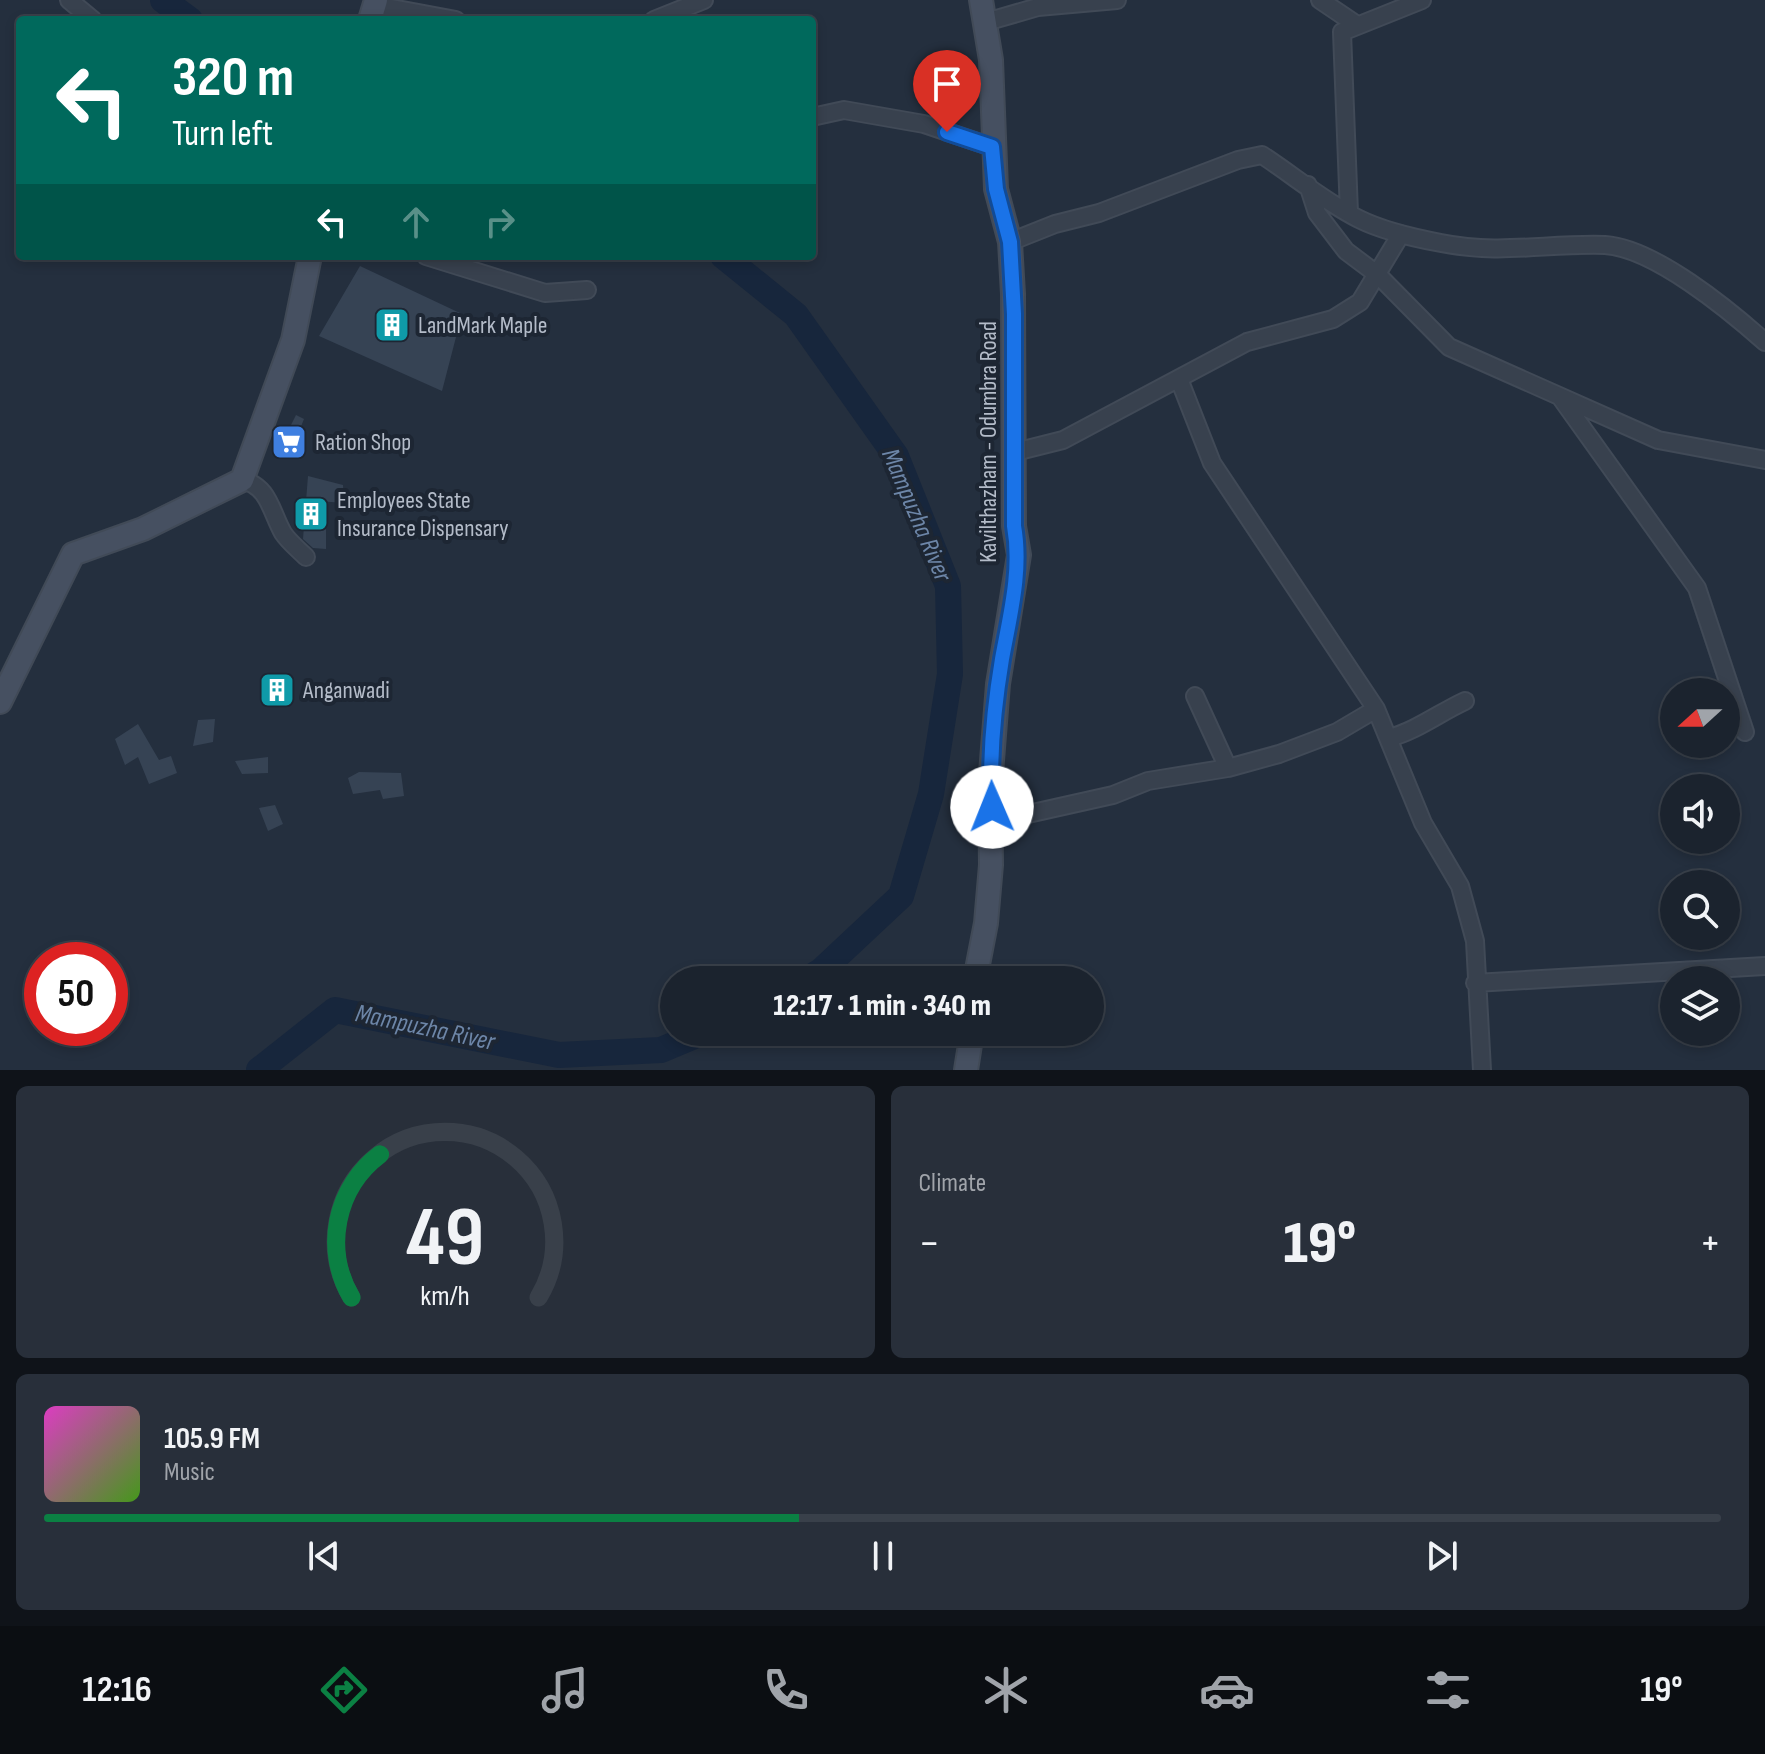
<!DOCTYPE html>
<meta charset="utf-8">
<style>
body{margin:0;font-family:"Sofia Sans Condensed",sans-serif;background:#282f3a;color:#f1f3f6;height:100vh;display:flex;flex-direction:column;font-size:30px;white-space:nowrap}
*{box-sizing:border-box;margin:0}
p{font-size:26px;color:#a0a4aa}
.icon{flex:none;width:44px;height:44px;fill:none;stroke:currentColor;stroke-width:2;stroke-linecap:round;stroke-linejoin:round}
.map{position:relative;height:1070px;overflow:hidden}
.side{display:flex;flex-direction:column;gap:16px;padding:16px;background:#0f1319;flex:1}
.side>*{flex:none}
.hud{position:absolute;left:16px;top:16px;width:800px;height:244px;border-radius:8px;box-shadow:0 4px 12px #0003,0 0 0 2px #39404a;background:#00695c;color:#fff;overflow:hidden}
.needle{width:52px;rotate:249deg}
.buttons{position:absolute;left:1660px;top:678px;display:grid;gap:16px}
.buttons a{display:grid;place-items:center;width:80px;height:80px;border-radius:50%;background:#1b232e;box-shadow:0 4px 12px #0003,0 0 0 2px #39404a;font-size:40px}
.speed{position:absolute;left:24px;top:942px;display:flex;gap:16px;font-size:40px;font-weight:700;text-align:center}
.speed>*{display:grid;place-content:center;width:104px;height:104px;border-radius:50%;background:#1b232e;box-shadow:0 4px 12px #0003,0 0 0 2px #39404a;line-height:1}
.speed .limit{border:12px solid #d22;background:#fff;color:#111}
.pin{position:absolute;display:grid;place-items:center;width:68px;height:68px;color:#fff;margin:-82px -34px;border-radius:50% 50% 50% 0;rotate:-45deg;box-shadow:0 0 8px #0007}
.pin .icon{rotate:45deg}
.me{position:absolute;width:88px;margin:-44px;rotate:359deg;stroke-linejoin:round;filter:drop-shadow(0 0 6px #0008)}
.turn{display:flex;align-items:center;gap:28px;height:168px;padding:0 24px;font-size:36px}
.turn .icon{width:104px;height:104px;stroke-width:2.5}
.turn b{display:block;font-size:56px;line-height:68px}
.lanes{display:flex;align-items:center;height:76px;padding:0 24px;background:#0003;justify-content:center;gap:40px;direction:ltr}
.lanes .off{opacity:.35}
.big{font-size:60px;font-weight:800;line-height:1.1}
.side .tile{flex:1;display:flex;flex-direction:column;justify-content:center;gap:12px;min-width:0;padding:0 28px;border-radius:12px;background:#282f3a}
.side .dial{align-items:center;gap:0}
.dial svg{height:208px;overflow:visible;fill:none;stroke:#39404a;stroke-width:7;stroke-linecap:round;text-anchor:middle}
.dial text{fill:#f1f3f6;stroke:none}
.song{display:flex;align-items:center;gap:24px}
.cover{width:96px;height:96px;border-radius:12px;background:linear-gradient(135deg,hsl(310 70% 55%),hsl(100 70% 35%))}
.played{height:8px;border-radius:4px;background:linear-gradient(90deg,#0b8043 45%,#39404a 45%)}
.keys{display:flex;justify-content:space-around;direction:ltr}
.heat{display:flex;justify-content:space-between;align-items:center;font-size:44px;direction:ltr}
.side .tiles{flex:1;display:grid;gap:16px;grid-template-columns:1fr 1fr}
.tile:last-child{grid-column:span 2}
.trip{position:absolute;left:660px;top:966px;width:444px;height:80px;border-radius:40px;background:#1b232e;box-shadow:0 4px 12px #0003,0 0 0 2px #39404a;font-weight:800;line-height:80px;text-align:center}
.dock{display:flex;height:128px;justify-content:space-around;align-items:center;background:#0b0e12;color:#a0a4aa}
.dock .icon{width:56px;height:56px}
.dock .active{color:#0b8043}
.dock b{font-size:36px;color:#f1f3f6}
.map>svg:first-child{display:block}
</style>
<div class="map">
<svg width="1765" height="1070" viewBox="0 0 1765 1070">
<rect width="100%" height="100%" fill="#242f3e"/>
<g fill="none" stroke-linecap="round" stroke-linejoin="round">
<path stroke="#17263c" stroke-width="26" d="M 163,0 L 190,20
M 723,256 L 796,315 L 896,456 L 948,586 L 950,674 L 931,794 L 901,896 L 821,971 L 806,980
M 259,1070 L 335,1010 L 559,1055 L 661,1050 L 704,1032"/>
</g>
<path fill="#364354" d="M 360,266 L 462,314 L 442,391 L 319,336 Z
M 296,415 L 304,419 L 290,454 L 279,449 Z
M 308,476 L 343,485 L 344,503 L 318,501 L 315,525 L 326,529 L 326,549 L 313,548 L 303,539 Z
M 280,679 L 288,696 L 273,702 L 268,683 Z
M 215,719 L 213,742 L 193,746 L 198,720 Z
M 138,724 L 159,760 L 171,756 L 177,773 L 149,784 L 138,757 L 125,765 L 115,739 Z
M 268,757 L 268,773 L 242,774 L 235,761 Z
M 359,772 L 401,773 L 404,796 L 383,799 L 380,790 L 353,794 L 348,778 Z
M 275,805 L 283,824 L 268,831 L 259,808 Z"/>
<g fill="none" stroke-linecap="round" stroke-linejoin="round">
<defs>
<path id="minor" d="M 69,0 L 93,20
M 1320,0 L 1357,25
M 375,5 L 456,20
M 654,20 L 704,0
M 986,22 L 1038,7 L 1117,0
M 812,117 L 844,110 L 924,124 L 992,147
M 1308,185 L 1317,213 L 1346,251 L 1378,275 L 1449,347 L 1658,440 L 1765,460
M 1349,213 L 1342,32 L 1422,0
M 1010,242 L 1055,224 L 1099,213 L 1238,160 L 1262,155 C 1294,176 1325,202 1359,219 C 1383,231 1414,238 1441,243 C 1501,255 1547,243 1605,245 C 1654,248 1729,310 1765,342
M 426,256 L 545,293 L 587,290
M 1179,379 L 1212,463 L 1376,709 L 1423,823 L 1460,886 L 1475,941 L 1482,1070
M 1561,398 L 1697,588 L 1745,732
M 1015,452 L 1063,440 L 1247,342 L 1333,319 L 1360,302 L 1401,234
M 242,480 C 269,486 271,512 283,533 C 289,542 298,549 306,557
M 1195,696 L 1228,768
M 1389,738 C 1416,731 1439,713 1465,701
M 978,836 L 1028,814 L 1113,795 L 1148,781 L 1228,768 L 1279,754 L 1337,732 L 1376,709
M 1475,983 L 1765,966"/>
<path id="secondary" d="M 370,20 L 376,0
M 0,702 L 73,554 L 143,529 L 242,480 L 293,340 L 310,256
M 975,980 L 986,923 L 991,865 L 990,786 L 998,684 L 1019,555 L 1014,526 L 1013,294 L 1010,242 L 996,189 L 991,60 L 981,0
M 966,1070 L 972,1032"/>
</defs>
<use href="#minor" stroke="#414a57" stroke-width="20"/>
<use href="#secondary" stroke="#414a57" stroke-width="26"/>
<use href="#minor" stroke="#38414e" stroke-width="16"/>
<use href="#secondary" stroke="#465061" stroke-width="22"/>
</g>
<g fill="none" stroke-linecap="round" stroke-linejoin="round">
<defs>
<path id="route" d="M 947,132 L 992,147 L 996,189 L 1010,242 L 1014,314 L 1014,526 C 1022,570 1010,615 1002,659 C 994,707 989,759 992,807"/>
</defs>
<use href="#route" stroke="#114b97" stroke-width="20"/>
<use href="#route" stroke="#1a73e8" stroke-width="14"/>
</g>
<defs>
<symbol id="building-square" viewBox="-11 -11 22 22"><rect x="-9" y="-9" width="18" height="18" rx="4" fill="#0f9aa8" stroke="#1d2633"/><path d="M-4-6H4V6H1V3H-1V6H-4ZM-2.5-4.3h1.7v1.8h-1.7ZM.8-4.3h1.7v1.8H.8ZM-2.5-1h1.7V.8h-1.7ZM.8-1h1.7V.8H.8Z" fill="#fff"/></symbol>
<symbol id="supermarket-square" viewBox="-11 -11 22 22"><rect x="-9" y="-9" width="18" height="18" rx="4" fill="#3f7fe0" stroke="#1d2633"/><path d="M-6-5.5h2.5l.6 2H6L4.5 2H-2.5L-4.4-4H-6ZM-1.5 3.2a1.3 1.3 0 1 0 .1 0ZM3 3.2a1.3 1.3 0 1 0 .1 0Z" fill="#fff"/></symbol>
</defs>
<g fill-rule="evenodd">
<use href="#building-square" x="372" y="305" width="40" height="40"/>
<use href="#supermarket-square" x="269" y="422" width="40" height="40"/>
<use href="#building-square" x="291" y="494" width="40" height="40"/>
<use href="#building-square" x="257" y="670" width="40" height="40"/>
</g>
<g text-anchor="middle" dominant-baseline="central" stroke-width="8" stroke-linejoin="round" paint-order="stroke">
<g font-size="24" fill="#b4bcc9" stroke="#1d2633" text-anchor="start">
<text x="418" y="325">LandMark Maple</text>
<text x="315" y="442">Ration Shop</text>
<text x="337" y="500">Employees State<tspan x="337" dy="28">Insurance Dispensary</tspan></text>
<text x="303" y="690">Anganwadi</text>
</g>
<g font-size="24" fill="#b4bcc9" stroke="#1d2633">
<text transform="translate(988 442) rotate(-90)">Kavilthazham - Odumbra Road</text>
</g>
<g font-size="26" font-style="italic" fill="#6d86a8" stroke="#1d2633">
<text transform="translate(916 515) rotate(67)">Mampuzha River</text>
<text transform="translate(425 1028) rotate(12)">Mampuzha River</text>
</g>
</g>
</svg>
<div class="buttons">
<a><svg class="needle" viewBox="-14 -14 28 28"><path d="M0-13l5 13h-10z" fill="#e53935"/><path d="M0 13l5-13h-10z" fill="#a0a4aa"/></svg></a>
<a><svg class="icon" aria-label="sound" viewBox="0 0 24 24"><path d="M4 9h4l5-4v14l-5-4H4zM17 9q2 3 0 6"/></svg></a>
<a><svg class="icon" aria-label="search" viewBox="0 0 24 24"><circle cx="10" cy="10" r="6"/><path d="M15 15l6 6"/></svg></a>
<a><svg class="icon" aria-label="layers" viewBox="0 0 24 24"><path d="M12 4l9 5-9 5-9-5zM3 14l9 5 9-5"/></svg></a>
</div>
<div class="speed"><div class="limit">50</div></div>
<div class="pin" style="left:947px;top:132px;background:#d93025"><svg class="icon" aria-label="arrive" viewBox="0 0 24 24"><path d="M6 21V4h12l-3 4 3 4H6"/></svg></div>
<svg class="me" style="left:992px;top:807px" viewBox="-20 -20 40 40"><circle r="19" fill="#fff"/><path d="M0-13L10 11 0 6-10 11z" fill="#1a73e8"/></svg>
<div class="trip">12:17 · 1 min · 340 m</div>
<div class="hud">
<div class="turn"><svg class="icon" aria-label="left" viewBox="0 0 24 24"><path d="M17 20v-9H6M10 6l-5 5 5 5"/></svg><div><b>320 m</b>Turn left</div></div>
<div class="lanes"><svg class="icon" aria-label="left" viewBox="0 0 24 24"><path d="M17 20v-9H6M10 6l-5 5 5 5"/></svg><svg class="icon off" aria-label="ahead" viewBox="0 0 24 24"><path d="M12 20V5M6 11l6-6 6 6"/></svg><svg class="icon off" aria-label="right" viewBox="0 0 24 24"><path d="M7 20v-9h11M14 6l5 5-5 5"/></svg></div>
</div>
</div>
<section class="side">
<div class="tiles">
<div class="tile dial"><svg viewBox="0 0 100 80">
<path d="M14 69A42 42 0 1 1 86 69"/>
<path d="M14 69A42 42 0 0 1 25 14" stroke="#0b8043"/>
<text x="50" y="56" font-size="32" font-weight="700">49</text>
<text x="50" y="72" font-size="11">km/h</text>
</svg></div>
<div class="tile"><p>Climate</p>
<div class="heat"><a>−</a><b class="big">19°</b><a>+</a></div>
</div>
<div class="tile">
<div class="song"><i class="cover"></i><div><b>105.9 FM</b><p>Music</p></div></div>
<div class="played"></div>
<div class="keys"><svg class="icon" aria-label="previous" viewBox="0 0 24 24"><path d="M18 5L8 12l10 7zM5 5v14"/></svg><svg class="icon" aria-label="pause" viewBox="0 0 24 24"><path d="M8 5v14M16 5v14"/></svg><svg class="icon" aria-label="next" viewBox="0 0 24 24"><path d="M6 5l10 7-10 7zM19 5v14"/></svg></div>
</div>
</div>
</section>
<nav class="dock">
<b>12:16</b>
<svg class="icon active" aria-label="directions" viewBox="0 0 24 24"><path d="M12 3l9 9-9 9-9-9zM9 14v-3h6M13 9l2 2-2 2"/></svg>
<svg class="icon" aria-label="music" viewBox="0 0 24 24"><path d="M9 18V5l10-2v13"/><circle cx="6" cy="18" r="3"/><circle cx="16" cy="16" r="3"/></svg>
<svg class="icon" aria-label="phone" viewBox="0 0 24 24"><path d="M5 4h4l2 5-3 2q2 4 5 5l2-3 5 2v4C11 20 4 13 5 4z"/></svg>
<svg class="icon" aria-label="climate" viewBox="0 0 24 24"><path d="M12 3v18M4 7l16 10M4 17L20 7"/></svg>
<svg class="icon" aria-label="car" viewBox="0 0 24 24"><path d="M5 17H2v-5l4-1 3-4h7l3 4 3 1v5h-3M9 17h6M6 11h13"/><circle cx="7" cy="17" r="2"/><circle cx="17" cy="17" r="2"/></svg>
<svg class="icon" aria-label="filters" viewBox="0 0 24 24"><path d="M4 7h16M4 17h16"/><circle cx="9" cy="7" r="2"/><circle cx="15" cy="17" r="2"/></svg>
<b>19°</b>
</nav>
